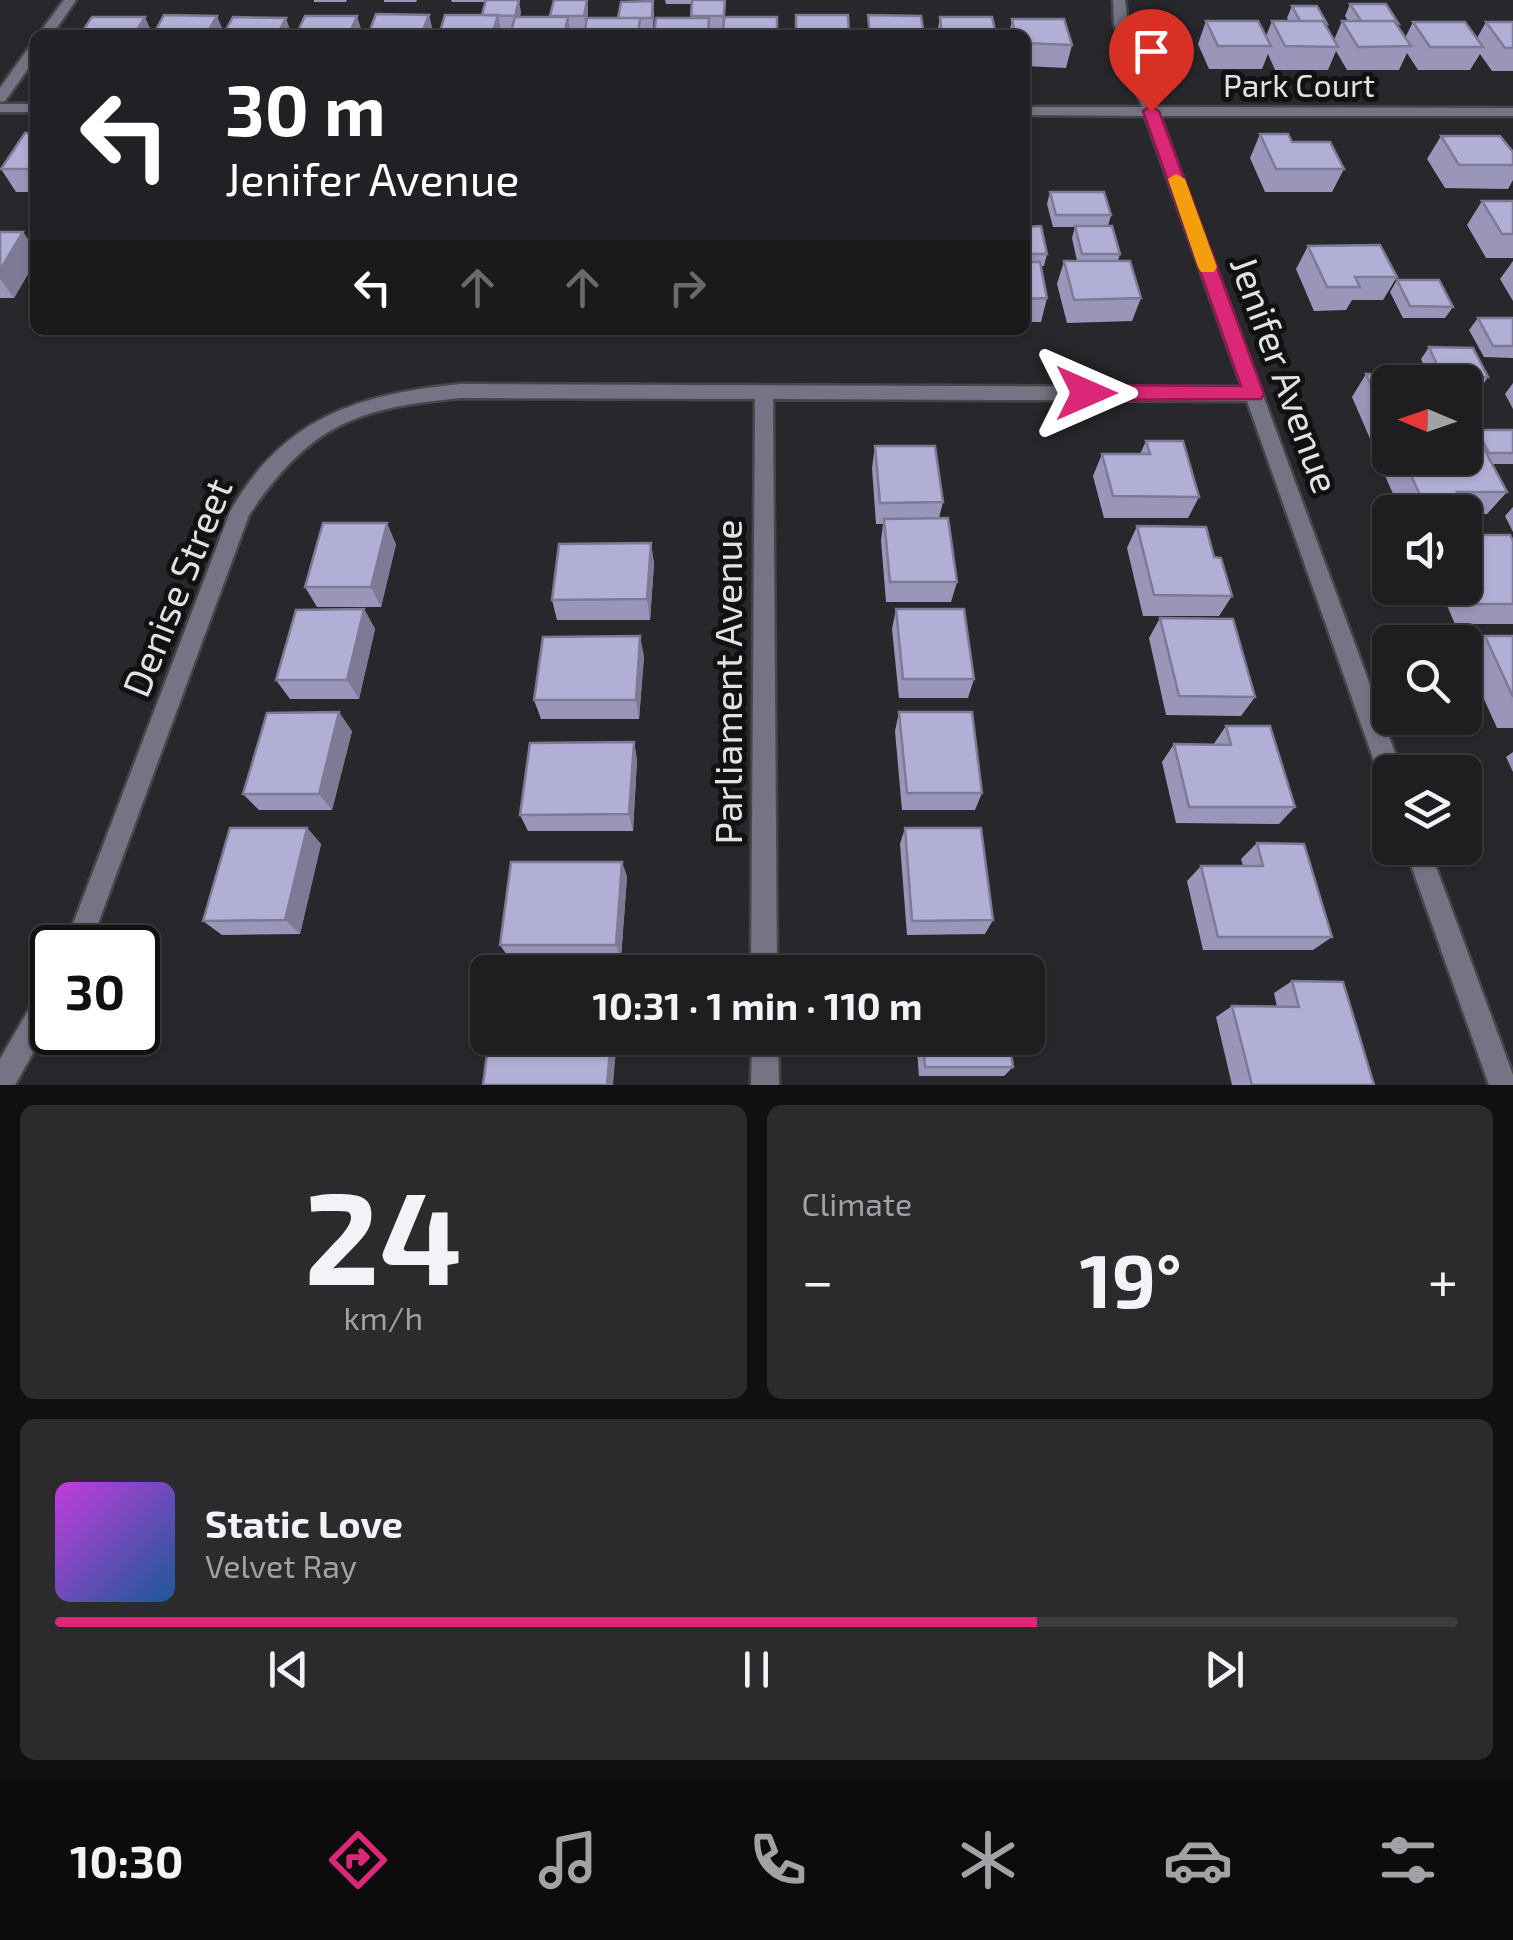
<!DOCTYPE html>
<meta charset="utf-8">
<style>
body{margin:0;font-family:"Exo 2",sans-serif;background:#2b2b2e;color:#f1f3f6;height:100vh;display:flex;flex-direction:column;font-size:38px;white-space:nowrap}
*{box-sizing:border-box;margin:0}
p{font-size:32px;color:#a1a2a5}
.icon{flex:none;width:55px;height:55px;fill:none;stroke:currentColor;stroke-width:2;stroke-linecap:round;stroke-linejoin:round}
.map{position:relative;height:1085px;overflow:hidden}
.side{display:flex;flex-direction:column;gap:20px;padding:20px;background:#101012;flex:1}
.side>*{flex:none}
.hud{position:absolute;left:30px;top:30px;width:1000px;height:305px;border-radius:15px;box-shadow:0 2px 8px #0004,0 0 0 2px #3c3c3f;background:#202124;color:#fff;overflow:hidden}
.needle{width:65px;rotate:272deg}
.buttons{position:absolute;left:1372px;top:365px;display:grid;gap:20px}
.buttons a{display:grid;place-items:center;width:110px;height:110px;border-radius:15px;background:#1e1e21;box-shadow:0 2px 8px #0004,0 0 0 2px #3c3c3f;font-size:50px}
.speed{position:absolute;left:30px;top:925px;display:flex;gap:20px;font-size:50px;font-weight:700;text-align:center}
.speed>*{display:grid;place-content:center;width:130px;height:130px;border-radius:50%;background:#1e1e21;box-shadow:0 2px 8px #0004,0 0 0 2px #3c3c3f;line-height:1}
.speed .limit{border:5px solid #111;border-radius:15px;background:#fff;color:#111}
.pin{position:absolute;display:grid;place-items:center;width:85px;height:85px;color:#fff;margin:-102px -42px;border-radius:50% 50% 50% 0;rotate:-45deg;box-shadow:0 0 10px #0007}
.pin .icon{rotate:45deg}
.me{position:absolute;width:110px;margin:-55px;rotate:90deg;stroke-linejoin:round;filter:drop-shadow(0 0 8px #0008)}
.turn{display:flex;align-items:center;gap:35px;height:210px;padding:0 30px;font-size:45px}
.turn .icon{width:130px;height:130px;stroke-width:2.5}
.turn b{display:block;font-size:70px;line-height:85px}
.lanes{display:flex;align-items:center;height:95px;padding:0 30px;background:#0003;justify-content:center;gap:50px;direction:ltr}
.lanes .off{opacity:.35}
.big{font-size:75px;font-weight:700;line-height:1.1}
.side .tile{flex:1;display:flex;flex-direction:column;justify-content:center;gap:15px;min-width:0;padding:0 35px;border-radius:15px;background:#2b2b2e}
.side .dial{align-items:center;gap:0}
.dial b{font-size:130px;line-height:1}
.song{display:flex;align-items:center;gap:30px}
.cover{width:120px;height:120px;border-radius:15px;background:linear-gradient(135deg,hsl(290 70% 55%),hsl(210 70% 35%))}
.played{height:10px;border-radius:5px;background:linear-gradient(90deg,#db2777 70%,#3c3c3f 70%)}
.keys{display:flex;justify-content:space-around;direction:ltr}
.heat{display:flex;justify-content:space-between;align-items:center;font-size:55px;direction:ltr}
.side .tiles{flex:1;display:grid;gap:20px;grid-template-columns:1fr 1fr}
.tile:last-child{grid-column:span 2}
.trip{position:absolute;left:470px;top:955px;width:575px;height:100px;border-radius:15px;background:#1e1e21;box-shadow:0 2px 8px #0004,0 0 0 2px #3c3c3f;font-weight:700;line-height:100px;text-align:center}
.tab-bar{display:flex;height:160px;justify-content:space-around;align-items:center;background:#0c0c0d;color:#a1a2a5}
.tab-bar .icon{width:70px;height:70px}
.tab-bar .current{color:#db2777}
.tab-bar b{font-size:45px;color:#f1f3f6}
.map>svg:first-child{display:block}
</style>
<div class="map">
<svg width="1513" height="1085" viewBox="0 0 1513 1085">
<rect width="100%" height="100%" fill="#28282c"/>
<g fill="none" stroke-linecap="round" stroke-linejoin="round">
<defs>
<path id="street" d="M 64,0 L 76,0 L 52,35 L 38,35 Z
M 1113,0 L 1125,0 L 1128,24 L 1157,107 L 1513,108 L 1513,116 L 1160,116 L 1402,772 L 1390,772 L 1390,783 L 1382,780 L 1378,772 L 1247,401 L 773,399 L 777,972 L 751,972 L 755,399 L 461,398 C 355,408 310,425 249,515 L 89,948 L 64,948 L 230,512 C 283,417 359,394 461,384 L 1242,387 L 1145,116 L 1025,115 L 1025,107 L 1142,107 L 1114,24 Z
M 35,45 L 35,59 L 5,101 L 0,102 L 0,88 L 30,46 Z
M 0,104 L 35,104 L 35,112 L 0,112 Z
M 1405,848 L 1429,848 L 1513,1075 L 1513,1085 L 1489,1085 Z
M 52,981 L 52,1019 L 15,1085 L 0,1085 L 0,1059 L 43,985 Z
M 752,1038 L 778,1038 L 779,1085 L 751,1085 Z"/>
</defs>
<use href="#street" stroke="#46464a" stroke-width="5"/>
<use href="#street" fill="#757484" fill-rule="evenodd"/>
</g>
<path fill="#9996b9" d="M 314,0 L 347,0 L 346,2 L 314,2 Z
M 384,0 L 417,0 L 416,2 L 384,2 Z
M 451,0 L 485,0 L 484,2 L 452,2 Z
M 587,0 L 588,11 L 587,22 L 618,18 L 653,1 L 654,13 L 653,29 L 642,29 L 642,35 L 586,28 L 569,28 L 571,35 L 510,35 L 512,28 L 500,28 L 502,35 L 439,35 L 482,15 L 521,12 L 520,17 L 551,17 Z
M 665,0 L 725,0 L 724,28 L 710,28 L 710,35 L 654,35 L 691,18 L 692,4 L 666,4 Z
M 1350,4 L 1398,23 L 1397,25 L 1405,38 L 1413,22 L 1477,38 L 1486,22 L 1513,22 L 1513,71 L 1492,71 L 1480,54 L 1470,70 L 1418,70 L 1407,53 L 1399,70 L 1347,70 L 1336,51 L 1328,70 L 1275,70 L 1268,54 L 1262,69 L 1209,69 L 1198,44 L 1206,21 L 1266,36 L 1272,21 L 1289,21 L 1287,18 L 1292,6 L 1327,24 L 1327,27 L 1334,40 L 1342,21 L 1348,21 L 1345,16 Z
M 940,17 L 996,35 L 937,35 Z
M 1012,19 L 1072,45 L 1066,68 L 1025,66 L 1025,35 L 1009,35 Z
M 35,133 L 35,192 L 16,192 L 1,169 Z
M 1260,134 L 1292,142 L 1344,169 L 1332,192 L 1265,192 L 1250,158 Z
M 1441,136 L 1513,152 L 1513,180 L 1508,189 L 1445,188 L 1427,159 Z
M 1050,192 L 1111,215 L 1108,226 L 1120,254 L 1118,261 L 1141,298 L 1132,321 L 1067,323 L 1057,284 L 1064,261 L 1077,261 L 1072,238 L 1075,227 L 1053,227 L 1047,204 Z
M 1482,201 L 1513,201 L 1513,258 L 1486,258 L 1467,225 Z
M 1025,227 L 1047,254 L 1044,266 L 1041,266 L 1047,298 L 1041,322 L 1025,322 Z
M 0,232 L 23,232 L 35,250 L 35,262 L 14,298 L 0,298 Z
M 1308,246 L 1397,277 L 1383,300 L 1352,300 L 1346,310 L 1314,311 L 1296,269 Z
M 1513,261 L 1513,301 L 1500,279 Z
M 1397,280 L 1453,307 L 1445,318 L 1403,318 L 1390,292 Z
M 1478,318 L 1513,318 L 1513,358 L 1484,357 L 1469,330 Z
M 1429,347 L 1488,377 L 1480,389 L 1465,389 L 1465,382 L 1390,382 L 1390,448 L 1374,448 L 1352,397 L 1366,374 L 1427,374 L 1421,359 Z
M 1513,383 L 1513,409 L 1505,394 Z
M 1477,430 L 1513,430 L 1513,464 L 1492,464 L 1507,492 L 1487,514 L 1401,512 L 1383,471 L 1393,458 L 1465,458 L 1471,449 L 1468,441 Z
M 1146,441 L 1199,497 L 1188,518 L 1104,518 L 1093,476 L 1102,454 L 1140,454 Z
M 875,446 L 943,502 L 939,518 L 957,582 L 951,602 L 886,602 L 881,540 L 883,524 L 876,524 L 872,468 Z
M 1513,507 L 1513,532 L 1505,516 Z
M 1137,526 L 1214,557 L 1232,596 L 1219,616 L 1143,616 L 1127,548 Z
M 1465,535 L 1513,541 L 1513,624 L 1455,624 L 1442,594 L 1432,594 L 1429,588 L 1465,588 Z
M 651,543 L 654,564 L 650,620 L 557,620 L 552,600 Z
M 396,544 L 381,607 L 317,607 L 305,587 Z
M 364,609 L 375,629 L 359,699 L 290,699 L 276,680 Z
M 896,609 L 974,679 L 968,698 L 899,698 L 892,629 Z
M 1160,618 L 1255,697 L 1241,716 L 1166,715 L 1149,638 Z
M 1485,636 L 1513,636 L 1513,728 L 1497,728 L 1465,657 Z
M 644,656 L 639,719 L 541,719 L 534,700 Z
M 899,712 L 982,793 L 975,810 L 902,810 L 895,731 Z
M 1226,726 L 1295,807 L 1279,824 L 1176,823 L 1162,762 L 1174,744 L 1213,745 Z
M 352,731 L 332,810 L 259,810 L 243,794 Z
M 634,742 L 637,760 L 633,831 L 528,831 L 520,815 Z
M 1513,752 L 1513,772 L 1506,757 Z
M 307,828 L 321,844 L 300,934 L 222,935 L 203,921 Z
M 905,828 L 993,920 L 985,934 L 907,935 L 900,844 Z
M 1257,843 L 1332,937 L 1313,950 L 1203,950 L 1187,881 L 1201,866 L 1243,866 L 1241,859 Z
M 622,862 L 627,877 L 621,958 L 509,958 L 500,945 Z
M 1292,981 L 1374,1085 L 1232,1085 L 1216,1017 L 1232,1006 L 1277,1007 L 1274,993 Z
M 916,1038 L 1009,1038 L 1013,1067 L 1004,1076 L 919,1076 Z"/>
<path fill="#7d7a96" d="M 519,0 L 521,12 L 517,28 L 515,16 Z
M 587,0 L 588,11 L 586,28 L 584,16 Z
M 429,15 L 434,35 L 421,35 Z
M 498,15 L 502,35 L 492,35 Z
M 217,16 L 225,35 L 206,35 Z
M 357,16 L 363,35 L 349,35 Z
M 145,17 L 153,35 L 134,35 Z
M 568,17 L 571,35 L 564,35 Z
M 286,18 L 292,35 L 277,35 Z
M 23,232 L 35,250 L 35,262 L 14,298 L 0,279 L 0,270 Z
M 354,330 L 379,330 L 356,335 Z
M 387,523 L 396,544 L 381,607 L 371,587 Z
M 651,543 L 654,564 L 650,620 L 647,599 Z
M 364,609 L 375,629 L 359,699 L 347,680 Z
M 640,636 L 644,656 L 639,719 L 636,700 Z
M 339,712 L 352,731 L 332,810 L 319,794 Z
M 634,742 L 637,760 L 633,831 L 629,814 Z
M 307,828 L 321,844 L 300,934 L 285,920 Z
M 622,862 L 627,877 L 621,958 L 616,945 Z
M 611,1038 L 617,1038 L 613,1085 L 607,1085 Z"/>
<path fill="#b2afd7" stroke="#7d7a96" stroke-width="2.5" d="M 486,0 L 519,0 L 515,16 L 482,15 Z
M 554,0 L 587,0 L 584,16 L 550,16 Z
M 692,0 L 725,0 L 724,16 L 691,16 Z
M 653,1 L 652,18 L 618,18 L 621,2 Z
M 1350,4 L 1386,4 L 1398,23 L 1394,21 L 1361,21 Z
M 1292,6 L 1317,6 L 1327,24 L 1325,24 L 1323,21 L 1300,21 Z
M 376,14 L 429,15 L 421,35 L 368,35 Z
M 164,15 L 217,16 L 206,35 L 153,35 Z
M 445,15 L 498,15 L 492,35 L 439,35 Z
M 796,15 L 848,15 L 849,35 L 796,35 Z
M 868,15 L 921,16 L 924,35 L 870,35 Z
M 305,16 L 357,16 L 349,35 L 296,35 Z
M 92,17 L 145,17 L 134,35 L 80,35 Z
M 233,17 L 286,18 L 277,35 L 223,35 Z
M 515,17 L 568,17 L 564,35 L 510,35 Z
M 724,17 L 777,17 L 777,35 L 723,35 Z
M 940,17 L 992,17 L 996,35 L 942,35 Z
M 587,18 L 640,18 L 638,35 L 584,35 Z
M 656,18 L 709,18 L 708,35 L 654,35 Z
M 1012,19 L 1064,19 L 1072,45 L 1025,43 L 1025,35 L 1015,35 Z
M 1206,21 L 1258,21 L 1271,46 L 1218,46 Z
M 1272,21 L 1323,21 L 1338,47 L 1285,46 Z
M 1342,21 L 1394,21 L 1411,46 L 1358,47 Z
M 1413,22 L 1465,22 L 1483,47 L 1430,47 Z
M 1486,22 L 1513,22 L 1513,48 L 1505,48 Z
M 25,133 L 35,133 L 35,169 L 1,169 Z
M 1260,134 L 1288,134 L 1292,142 L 1330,142 L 1344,169 L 1276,169 Z
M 1441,136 L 1500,136 L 1513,152 L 1513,165 L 1459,165 Z
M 1050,192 L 1104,192 L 1111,215 L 1056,215 Z
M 1482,201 L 1513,201 L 1513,234 L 1502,234 Z
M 1041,226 L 1047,254 L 1025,254 L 1025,227 Z
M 1075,226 L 1112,226 L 1120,254 L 1082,254 Z
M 0,232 L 23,232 L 0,270 Z
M 1380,245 L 1397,277 L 1355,277 L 1360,287 L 1327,287 L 1308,246 Z
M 1064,261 L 1130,261 L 1141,298 L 1074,300 Z
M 1025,262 L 1040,262 L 1047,298 L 1025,299 Z
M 1397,280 L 1439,280 L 1453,307 L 1410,306 Z
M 1478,318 L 1513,318 L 1513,346 L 1493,346 Z
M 1429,347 L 1473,348 L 1488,377 L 1448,377 L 1446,374 L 1441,374 Z
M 1366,374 L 1446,374 L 1451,382 L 1390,382 L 1389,425 Z
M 1477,430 L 1513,430 L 1513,453 L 1489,453 Z
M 1146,441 L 1183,441 L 1199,497 L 1113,496 L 1102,454 L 1150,454 Z
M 875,446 L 935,446 L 943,502 L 880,503 Z
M 1465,449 L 1484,449 L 1507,492 L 1457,492 L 1464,506 L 1425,506 L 1403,458 L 1465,458 Z
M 948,518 L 957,582 L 890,582 L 884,519 Z
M 323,523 L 387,523 L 371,587 L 305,587 Z
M 1137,526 L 1206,527 L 1214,557 L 1221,558 L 1232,596 L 1154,595 Z
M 1465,535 L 1510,535 L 1513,541 L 1513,604 L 1475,604 L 1465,583 Z
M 651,543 L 647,599 L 552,600 L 559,544 Z
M 364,609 L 347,680 L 276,680 L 296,610 Z
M 896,609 L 964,609 L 974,679 L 903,679 Z
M 1160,618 L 1233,619 L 1255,697 L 1179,696 Z
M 640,636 L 636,700 L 534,700 L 543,637 Z
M 1485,636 L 1513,636 L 1513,697 Z
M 339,712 L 319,794 L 243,794 L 267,713 Z
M 899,712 L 972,712 L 982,793 L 907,793 Z
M 1226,726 L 1270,726 L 1295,807 L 1189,807 L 1174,744 L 1231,745 Z
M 634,742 L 629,814 L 520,815 L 530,743 Z
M 230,828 L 307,828 L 285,920 L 203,921 Z
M 905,828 L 981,828 L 993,920 L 912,921 Z
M 1257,843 L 1304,844 L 1332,937 L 1218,937 L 1201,866 L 1263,866 Z
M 511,862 L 622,862 L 616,945 L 500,945 Z
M 917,960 L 1000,960 L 1001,972 L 918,972 Z
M 1292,981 L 1343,982 L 1374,1085 L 1252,1085 L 1232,1006 L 1299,1007 Z
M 489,1038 L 611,1038 L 607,1085 L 483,1085 Z
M 923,1038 L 1009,1038 L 1013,1067 L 925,1067 Z"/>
<path fill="#db2777" stroke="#8e194d" stroke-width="2.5" d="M 1151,106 L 1159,111 L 1264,394 L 1261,399 L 1086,400 L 1076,393 L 1086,385 L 1241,386 L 1143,111 Z"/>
<path fill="#f59e0b" d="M 1176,174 L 1185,179 L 1217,267 L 1214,272 L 1201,272 L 1198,267 L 1168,179 Z"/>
<g text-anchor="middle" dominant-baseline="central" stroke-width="10" stroke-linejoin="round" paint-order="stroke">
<g font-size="32" fill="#e2e2e5" stroke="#111113">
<text x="1299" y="84">Park Court</text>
</g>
<g font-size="38" fill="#e2e2e5" stroke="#111113">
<text transform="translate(1286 374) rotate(70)">Jenifer Avenue</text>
<text transform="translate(176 587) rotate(-68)">Denise Street</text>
<text transform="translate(727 682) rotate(-90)">Parliament Avenue</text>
</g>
</g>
</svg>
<div class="buttons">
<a><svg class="needle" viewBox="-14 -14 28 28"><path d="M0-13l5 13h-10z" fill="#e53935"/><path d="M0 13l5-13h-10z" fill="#a1a2a5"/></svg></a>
<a><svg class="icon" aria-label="sound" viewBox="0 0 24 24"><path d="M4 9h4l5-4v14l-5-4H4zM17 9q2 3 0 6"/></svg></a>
<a><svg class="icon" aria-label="search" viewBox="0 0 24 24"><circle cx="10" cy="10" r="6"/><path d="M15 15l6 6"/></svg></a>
<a><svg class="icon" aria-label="layers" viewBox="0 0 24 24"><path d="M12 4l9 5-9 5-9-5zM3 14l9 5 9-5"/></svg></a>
</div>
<div class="speed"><div class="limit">30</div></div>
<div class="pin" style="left:1151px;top:111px;background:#d93025"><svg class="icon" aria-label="arrive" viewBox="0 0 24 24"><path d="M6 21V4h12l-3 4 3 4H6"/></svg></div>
<svg class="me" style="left:1086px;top:393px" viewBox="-20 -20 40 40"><path d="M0-17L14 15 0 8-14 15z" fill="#db2777" stroke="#fff" stroke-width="4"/></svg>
<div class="trip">10:31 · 1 min · 110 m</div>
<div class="hud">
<div class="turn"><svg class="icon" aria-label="left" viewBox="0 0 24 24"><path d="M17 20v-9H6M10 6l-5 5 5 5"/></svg><div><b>30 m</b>Jenifer Avenue</div></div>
<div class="lanes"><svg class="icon" aria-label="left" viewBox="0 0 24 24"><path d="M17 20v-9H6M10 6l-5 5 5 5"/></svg><svg class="icon off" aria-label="ahead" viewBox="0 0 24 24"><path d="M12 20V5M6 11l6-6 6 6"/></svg><svg class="icon off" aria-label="ahead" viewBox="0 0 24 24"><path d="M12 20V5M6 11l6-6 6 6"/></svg><svg class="icon off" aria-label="right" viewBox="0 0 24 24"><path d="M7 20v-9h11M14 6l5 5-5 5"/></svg></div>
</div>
</div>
<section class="side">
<div class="tiles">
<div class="tile dial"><b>24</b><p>km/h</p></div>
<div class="tile"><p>Climate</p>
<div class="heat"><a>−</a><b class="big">19°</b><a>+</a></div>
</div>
<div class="tile">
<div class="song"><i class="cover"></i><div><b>Static Love</b><p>Velvet Ray</p></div></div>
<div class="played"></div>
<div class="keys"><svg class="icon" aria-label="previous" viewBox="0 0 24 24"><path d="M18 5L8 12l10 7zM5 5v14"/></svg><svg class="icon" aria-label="pause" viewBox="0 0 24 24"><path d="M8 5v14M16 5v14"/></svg><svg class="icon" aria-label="next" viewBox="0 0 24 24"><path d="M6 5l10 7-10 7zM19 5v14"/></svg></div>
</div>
</div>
</section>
<nav class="tab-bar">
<b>10:30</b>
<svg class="icon current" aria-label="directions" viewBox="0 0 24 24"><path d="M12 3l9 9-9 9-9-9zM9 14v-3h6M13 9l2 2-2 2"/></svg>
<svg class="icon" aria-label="music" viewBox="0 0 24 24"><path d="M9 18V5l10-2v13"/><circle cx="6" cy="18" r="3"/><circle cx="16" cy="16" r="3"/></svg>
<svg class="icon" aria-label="phone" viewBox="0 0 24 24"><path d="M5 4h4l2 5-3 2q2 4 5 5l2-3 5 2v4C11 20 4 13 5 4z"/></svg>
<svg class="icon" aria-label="climate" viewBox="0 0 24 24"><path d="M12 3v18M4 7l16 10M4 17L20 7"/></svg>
<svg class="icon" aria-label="car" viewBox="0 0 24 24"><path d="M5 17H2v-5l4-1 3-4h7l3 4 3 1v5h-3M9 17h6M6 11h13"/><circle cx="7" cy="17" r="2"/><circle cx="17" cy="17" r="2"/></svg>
<svg class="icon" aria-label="filters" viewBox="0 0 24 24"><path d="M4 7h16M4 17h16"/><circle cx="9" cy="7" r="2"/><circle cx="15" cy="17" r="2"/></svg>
</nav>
